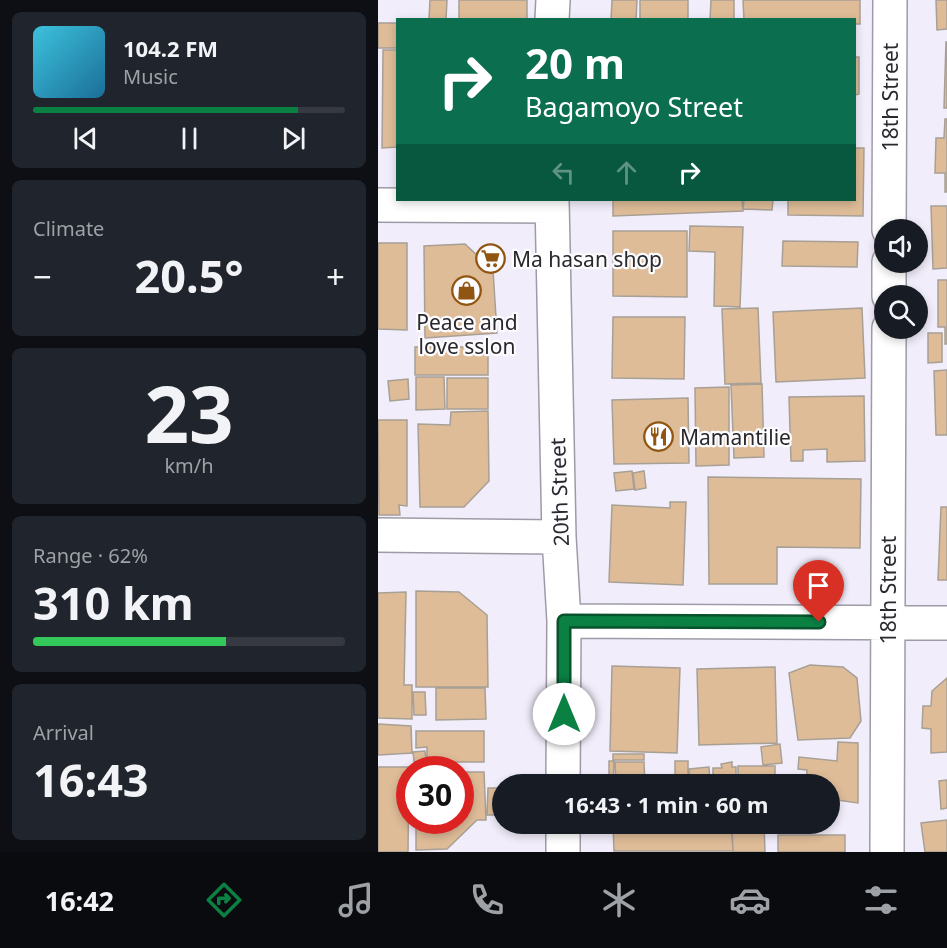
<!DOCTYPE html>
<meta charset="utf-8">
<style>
body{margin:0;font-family:"Noto Sans",sans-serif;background:#20242c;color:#f1f3f6;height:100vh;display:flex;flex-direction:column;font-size:22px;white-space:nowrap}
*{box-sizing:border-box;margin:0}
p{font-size:20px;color:#9ea1a6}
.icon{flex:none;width:33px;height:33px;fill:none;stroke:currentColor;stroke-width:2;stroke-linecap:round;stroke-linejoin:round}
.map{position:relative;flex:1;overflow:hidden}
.sheet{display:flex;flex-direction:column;gap:12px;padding:12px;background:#0d0f14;width:378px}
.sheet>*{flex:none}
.guide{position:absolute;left:18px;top:18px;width:460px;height:183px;border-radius:0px;box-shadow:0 3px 9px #0003;background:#0b6e4f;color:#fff;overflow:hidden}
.fabs{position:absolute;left:496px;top:219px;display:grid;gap:12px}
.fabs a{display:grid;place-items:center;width:54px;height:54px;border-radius:50%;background:#171b24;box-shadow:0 3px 9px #0003;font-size:30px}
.speed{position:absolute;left:18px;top:756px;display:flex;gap:12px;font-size:30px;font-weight:700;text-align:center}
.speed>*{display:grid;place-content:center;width:78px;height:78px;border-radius:50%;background:#171b24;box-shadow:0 3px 9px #0003;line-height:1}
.speed .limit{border:9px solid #d22;background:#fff;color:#111}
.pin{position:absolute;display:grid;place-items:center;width:51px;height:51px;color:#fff;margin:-62px -26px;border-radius:50% 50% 50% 0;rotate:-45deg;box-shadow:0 0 6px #0007}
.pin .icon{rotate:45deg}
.me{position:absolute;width:66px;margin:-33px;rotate:0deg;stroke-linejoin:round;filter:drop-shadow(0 0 4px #0008)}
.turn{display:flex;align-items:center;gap:21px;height:126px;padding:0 30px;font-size:27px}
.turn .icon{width:78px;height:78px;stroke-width:2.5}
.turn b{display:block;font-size:42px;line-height:51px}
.lanes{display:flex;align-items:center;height:57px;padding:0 30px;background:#0003;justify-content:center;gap:30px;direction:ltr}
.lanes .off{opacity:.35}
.big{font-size:45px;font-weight:700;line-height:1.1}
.sheet .card{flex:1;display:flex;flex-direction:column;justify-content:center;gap:9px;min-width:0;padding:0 21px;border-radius:9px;background:#20242c}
.sheet .dial{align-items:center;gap:0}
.dial b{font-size:78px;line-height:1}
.song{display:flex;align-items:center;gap:18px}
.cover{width:72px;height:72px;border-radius:9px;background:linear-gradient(135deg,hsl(190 70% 55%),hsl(200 70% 35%))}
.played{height:6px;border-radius:3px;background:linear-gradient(90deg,#0b8043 85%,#363941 85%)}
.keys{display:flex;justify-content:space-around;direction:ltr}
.heat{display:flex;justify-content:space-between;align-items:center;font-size:33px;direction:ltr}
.charge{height:9px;border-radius:4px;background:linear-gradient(90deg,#34c759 62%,#363941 0)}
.trip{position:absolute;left:114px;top:774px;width:348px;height:60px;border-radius:30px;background:#171b24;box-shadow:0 3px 9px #0003;font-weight:700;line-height:60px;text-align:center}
.tabs{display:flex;height:96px;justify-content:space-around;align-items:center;background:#090b0e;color:#9ea1a6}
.tabs .icon{width:42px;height:42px}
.tabs .selected{color:#0b8043}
.tabs b{font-size:27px;color:#f1f3f6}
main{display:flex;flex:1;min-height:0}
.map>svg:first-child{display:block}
</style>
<main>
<section class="sheet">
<div class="card">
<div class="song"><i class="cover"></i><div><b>104.2 FM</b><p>Music</p></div></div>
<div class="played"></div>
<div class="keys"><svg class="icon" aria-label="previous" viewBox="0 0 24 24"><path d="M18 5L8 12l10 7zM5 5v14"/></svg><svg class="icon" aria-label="pause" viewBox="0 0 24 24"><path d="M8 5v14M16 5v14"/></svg><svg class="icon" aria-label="next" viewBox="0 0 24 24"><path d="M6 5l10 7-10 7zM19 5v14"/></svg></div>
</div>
<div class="card"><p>Climate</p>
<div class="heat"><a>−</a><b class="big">20.5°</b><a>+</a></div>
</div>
<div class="card dial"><b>23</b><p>km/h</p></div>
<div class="card"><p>Range · 62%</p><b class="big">310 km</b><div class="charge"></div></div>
<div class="card"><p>Arrival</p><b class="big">16:43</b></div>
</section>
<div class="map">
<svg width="569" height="852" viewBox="0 0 569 852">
<rect width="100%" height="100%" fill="#f1edfa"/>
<path fill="#debc98" stroke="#a89f95" stroke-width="1.5" d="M 52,0 L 69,0 L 68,20 L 51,19 Z
M 81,0 L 149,0 L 149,20 L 81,20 Z
M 234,0 L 259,0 L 258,20 L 233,20 Z
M 262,0 L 310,0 L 310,20 L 262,20 Z
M 333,0 L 356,0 L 356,20 L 332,20 Z
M 365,0 L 482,0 L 482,24 L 477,24 L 477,20 L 366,20 Z
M 558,0 L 569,0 L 569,29 L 559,30 Z
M 0,23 L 20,23 L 20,48 L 0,48 Z
M 568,42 L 569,42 L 569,108 L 566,108 Z
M 5,50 L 20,50 L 20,147 L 4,148 Z
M 477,57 L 481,57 L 481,94 L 477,95 Z
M 567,119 L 569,119 L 569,192 L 567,192 L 567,173 L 557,173 L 558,138 L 566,138 Z
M 477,148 L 486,148 L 485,216 L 410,215 L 410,200 L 477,200 Z
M 235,200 L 364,200 L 365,211 L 235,216 Z
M 366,200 L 395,200 L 394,210 L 365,209 Z
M 553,206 L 569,206 L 569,268 L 555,269 Z
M 312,226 L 365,227 L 362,307 L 336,306 L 337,252 L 311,251 Z
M 235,231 L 309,231 L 309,297 L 235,296 Z
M 405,241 L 480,242 L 479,267 L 404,266 Z
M 0,243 L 29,243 L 29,330 L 0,329 Z
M 87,244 L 115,270 L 119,333 L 47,338 L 46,246 Z
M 560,280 L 569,280 L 569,344 L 567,344 L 567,327 L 560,327 Z
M 380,308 L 383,383 L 347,384 L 344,309 Z
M 484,308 L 487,378 L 398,382 L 395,312 Z
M 235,317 L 307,317 L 306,379 L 234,378 Z
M 550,333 L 564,333 L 564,362 L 550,363 Z
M 37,347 L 110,347 L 110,375 L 37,375 Z
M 569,370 L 569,435 L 558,435 L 556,371 Z
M 38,377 L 66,377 L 67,409 L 38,410 Z
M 69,378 L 110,378 L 110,409 L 69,409 Z
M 30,379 L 31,399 L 12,401 L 10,381 Z
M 384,384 L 386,457 L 356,458 L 353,385 Z
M 351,387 L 351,465 L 318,466 L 317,388 Z
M 486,396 L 487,461 L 449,462 L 449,449 L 425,450 L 425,461 L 413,461 L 411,397 Z
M 310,398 L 311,463 L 236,464 L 234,400 Z
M 110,411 L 111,481 L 86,507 L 42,507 L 40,424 L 72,425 L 73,412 Z
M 0,420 L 29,420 L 29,506 L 21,505 L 22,515 L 1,515 Z
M 254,471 L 256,489 L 238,491 L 236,473 Z
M 266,471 L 268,488 L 257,490 L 255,473 Z
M 330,477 L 483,479 L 482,548 L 399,547 L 399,584 L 331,584 Z
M 292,502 L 308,502 L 305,585 L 231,582 L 234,505 L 292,508 Z
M 563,507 L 569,507 L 569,580 L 560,580 Z
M 38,591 L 81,592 L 109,615 L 110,687 L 38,687 Z
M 28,592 L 26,685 L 34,685 L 34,719 L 0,718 L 0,593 Z
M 432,665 L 465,667 L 479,678 L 483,721 L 472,738 L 420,740 L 411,673 Z
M 234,666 L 302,668 L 299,753 L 232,751 Z
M 397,667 L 399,743 L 321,745 L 319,669 Z
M 569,678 L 569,752 L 553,753 L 553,729 L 544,728 L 545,706 L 553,706 L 554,691 Z
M 58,688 L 107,688 L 108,719 L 58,720 Z
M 35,692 L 47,692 L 48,715 L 36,715 Z
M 0,724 L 33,726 L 34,753 L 0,755 Z
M 38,731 L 106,731 L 106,762 L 49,762 L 49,747 L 38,748 Z
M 460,742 L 480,743 L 480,803 L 452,799 L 452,784 L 428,784 L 429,770 L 420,769 L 421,757 L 459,761 Z
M 402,744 L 404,763 L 385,765 L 383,747 Z
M 47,751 L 49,768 L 37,770 L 35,752 Z
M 235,754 L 266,754 L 266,760 L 235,760 Z
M 231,761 L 236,761 L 235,784 L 231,784 Z
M 297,761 L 310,761 L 310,784 L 297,784 Z
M 237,762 L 266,762 L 267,784 L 238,784 Z
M 354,762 L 354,767 L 358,767 L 358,784 L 335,784 L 335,768 L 344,768 L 343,764 Z
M 360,766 L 397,766 L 397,784 L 360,784 Z
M 0,767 L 31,767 L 30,852 L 0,852 Z
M 331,767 L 332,784 L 312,784 L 311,769 Z
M 82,772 L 106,772 L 108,820 L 99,820 L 69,849 L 38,850 L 38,820 L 82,820 Z
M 569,780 L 569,808 L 563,809 L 561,781 Z
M 110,788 L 121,788 L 121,815 L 109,815 Z
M 569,820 L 569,852 L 547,852 L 543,823 Z
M 235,824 L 353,824 L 355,851 L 236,851 Z
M 386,824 L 387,852 L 355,852 L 354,825 Z
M 409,824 L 427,824 L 428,833 L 410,833 Z
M 400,835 L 467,835 L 467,852 L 400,852 Z"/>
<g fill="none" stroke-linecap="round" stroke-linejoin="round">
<defs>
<path id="minor" d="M 174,20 L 175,0
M 174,200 L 181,537 L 186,621 L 185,784
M 0,205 L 174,206
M 511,230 L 512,0
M 511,296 L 511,262
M 0,535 L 181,537
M 186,621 L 569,623
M 185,852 L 185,824
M 509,852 L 511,328"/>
</defs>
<use href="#minor" stroke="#9e9ba7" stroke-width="36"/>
<use href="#minor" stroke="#fff" stroke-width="33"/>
</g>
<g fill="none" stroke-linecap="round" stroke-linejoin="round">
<defs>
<path id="route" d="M 186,714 L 186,621 L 441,622"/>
</defs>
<use href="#route" stroke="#07532c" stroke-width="15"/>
<use href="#route" stroke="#0b8043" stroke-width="10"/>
</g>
<defs>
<symbol id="supermarket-ring" viewBox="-11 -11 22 22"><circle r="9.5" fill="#fdfcff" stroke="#905611" stroke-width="1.5"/><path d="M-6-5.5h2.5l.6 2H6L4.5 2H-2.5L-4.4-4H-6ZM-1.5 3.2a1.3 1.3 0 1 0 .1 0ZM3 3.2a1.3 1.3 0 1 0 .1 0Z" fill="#905611"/></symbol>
<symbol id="shop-ring" viewBox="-11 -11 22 22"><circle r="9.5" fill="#fdfcff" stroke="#905611" stroke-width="1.5"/><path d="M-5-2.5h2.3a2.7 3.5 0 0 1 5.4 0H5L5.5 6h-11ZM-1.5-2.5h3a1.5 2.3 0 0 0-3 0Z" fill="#905611"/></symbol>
<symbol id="restaurant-ring" viewBox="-11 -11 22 22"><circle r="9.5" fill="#fdfcff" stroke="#905611" stroke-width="1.5"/><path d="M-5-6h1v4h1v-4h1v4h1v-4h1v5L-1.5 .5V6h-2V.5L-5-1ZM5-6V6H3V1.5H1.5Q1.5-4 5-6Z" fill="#905611"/></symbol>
</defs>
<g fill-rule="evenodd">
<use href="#supermarket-ring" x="96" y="242" width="33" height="33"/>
<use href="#shop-ring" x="72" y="274" width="33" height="33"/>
<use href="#restaurant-ring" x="264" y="420" width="33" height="33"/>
</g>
<g text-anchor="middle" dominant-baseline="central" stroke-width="4.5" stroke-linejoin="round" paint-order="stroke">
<g font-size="21" fill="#29282c" stroke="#fdfcff">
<text transform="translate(512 97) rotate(-90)">18th Street</text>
<text transform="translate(181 492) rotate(-92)">20th Street</text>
<text transform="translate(510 590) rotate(-90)">18th Street</text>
</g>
<g font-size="21" fill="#29282c" stroke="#fdfcff" text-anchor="start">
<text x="134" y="259">Ma hasan shop</text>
<text x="89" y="322" text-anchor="middle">Peace and<tspan x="89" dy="24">love sslon</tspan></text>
<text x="302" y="437">Mamantilie</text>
</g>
</g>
</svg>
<div class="fabs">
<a><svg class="icon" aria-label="sound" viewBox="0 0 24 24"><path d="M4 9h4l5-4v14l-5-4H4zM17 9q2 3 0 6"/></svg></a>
<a><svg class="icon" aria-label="search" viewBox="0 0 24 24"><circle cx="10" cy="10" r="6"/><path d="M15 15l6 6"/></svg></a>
</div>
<div class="speed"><div class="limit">30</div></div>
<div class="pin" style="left:441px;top:622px;background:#d93025"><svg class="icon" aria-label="arrive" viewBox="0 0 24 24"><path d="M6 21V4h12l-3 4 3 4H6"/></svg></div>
<svg class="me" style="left:186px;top:714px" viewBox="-20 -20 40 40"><circle r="19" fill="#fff"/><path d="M0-13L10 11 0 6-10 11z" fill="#0b8043"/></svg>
<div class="trip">16:43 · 1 min · 60 m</div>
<div class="guide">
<div class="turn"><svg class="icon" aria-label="right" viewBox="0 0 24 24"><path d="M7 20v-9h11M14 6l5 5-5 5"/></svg><div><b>20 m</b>Bagamoyo Street</div></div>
<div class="lanes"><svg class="icon off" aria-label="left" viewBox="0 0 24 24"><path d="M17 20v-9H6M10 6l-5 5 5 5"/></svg><svg class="icon off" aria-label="ahead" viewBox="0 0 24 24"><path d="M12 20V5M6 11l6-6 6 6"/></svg><svg class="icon" aria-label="right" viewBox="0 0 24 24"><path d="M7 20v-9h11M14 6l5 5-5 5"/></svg></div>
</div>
</div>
</main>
<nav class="tabs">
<b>16:42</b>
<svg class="icon selected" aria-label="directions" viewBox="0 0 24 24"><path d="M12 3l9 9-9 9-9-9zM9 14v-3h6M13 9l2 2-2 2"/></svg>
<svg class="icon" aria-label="music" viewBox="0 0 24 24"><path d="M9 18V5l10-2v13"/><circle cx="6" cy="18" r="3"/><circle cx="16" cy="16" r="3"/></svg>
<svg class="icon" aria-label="phone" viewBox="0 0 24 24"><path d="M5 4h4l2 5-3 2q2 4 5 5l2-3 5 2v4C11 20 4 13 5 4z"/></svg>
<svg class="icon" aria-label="climate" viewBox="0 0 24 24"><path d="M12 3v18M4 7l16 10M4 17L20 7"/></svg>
<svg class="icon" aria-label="car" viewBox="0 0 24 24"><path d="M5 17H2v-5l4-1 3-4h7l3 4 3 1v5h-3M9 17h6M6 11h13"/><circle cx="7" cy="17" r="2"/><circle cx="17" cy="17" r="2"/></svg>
<svg class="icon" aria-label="filters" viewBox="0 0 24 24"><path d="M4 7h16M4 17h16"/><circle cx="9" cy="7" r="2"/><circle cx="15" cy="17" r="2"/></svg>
</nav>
